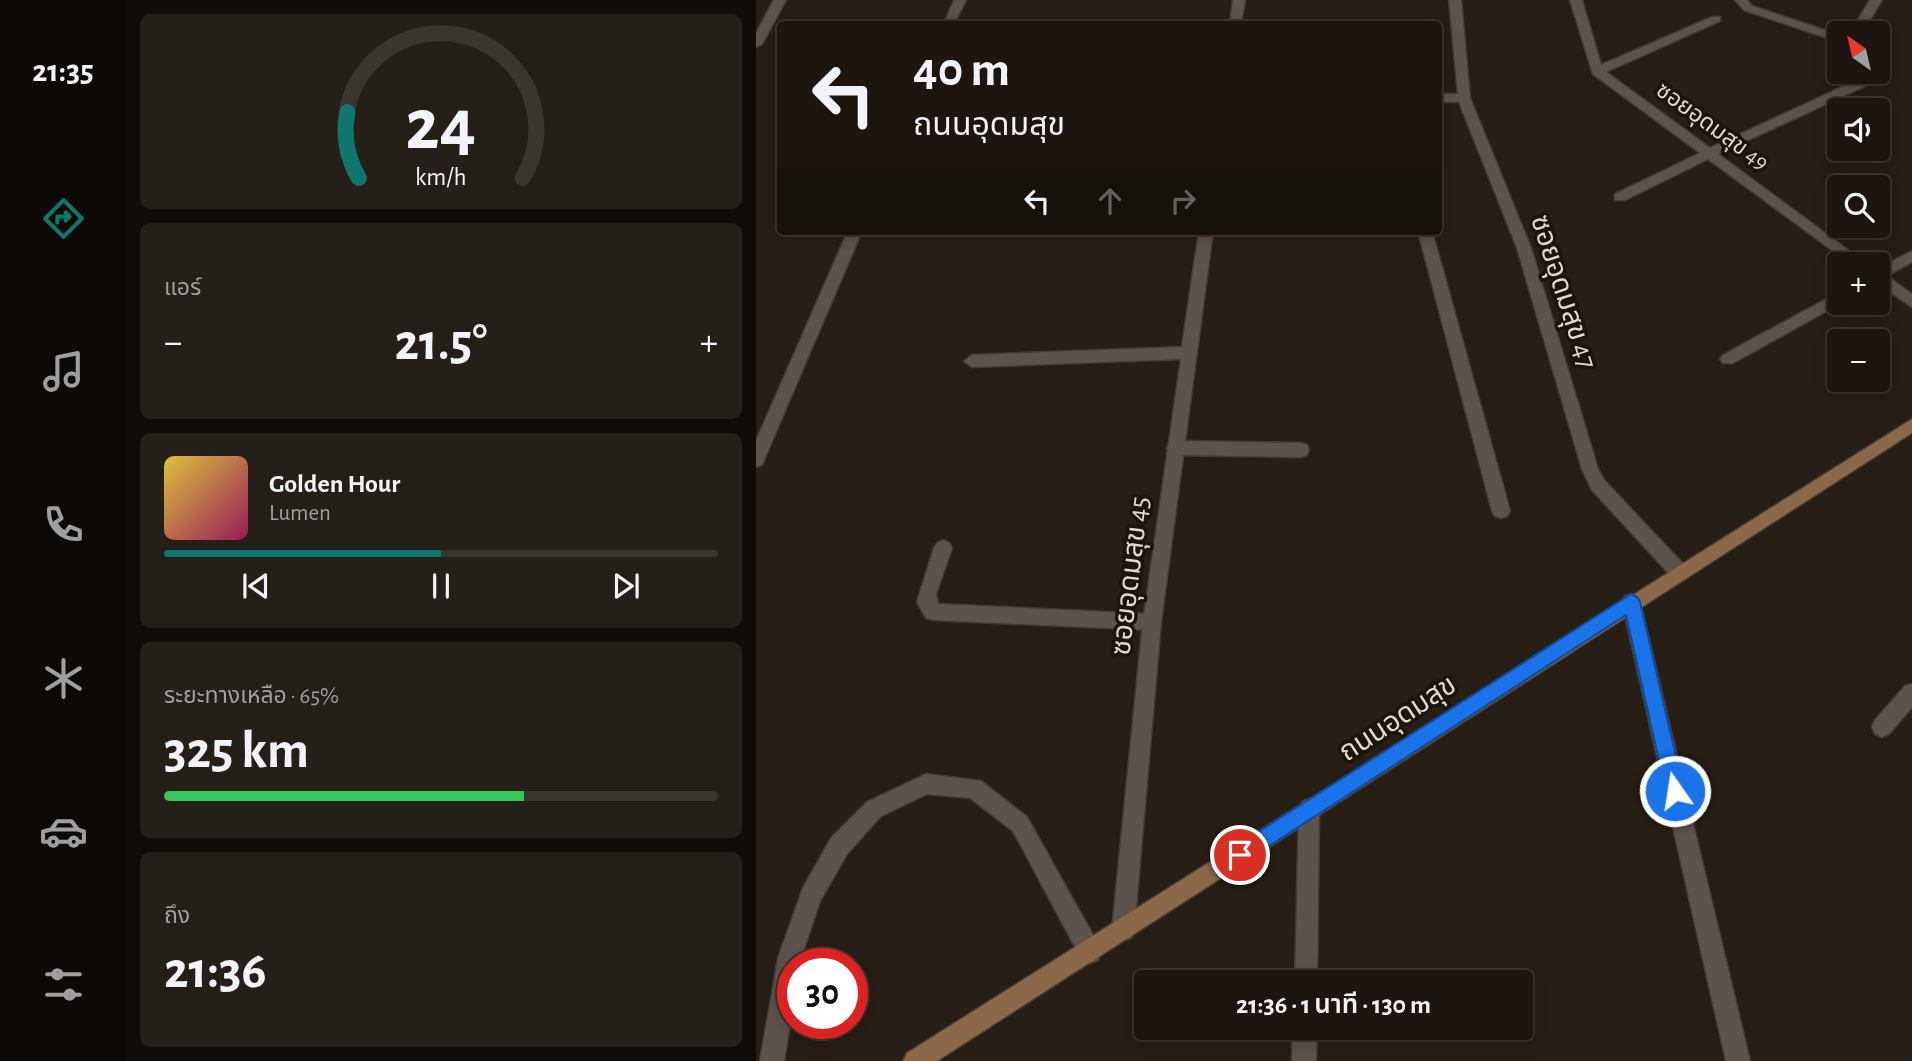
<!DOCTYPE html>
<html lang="th">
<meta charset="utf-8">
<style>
body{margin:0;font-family:"Alegreya Sans","Noto Sans Thai",sans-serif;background:#251f19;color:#f1f3f6;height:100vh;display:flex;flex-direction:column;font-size:26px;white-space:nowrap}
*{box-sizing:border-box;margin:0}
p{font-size:23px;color:#a09f9f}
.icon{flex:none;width:38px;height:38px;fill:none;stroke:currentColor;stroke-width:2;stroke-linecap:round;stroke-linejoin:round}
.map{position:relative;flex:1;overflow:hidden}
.details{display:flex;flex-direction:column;gap:14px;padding:14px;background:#100c09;width:630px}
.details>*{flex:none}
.guide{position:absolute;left:21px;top:21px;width:665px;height:214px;border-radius:7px;box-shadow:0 4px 18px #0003,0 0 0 2px #3b3530;background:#1d1610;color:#f1f3f6;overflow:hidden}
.needle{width:46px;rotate:326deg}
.buttons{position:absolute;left:1071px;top:21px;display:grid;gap:14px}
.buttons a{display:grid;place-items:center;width:63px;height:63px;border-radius:7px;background:#1d1610;box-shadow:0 4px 18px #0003,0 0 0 2px #3b3530;font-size:35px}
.speed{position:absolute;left:21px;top:948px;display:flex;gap:14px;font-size:35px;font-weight:700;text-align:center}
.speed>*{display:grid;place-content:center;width:91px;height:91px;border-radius:50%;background:#1d1610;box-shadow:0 4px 18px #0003,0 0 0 2px #3b3530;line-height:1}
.speed .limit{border:10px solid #d22;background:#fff;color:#111}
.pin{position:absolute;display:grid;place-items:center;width:60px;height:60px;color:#fff;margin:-30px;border:4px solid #fff;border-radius:50%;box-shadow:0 2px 7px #0007}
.me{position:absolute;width:77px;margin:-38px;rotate:347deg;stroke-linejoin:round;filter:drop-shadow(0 0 5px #0008)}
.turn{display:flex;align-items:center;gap:24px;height:147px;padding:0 21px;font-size:32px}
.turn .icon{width:91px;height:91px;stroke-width:2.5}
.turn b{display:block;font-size:49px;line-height:60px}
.lanes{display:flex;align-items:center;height:66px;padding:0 21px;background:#0003;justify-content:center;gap:35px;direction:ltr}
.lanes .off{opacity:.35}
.big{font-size:52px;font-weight:600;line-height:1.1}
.details .tile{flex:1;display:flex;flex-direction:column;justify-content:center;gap:10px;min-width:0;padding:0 24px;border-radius:10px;background:#251f19}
.details .dial{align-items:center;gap:0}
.dial svg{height:182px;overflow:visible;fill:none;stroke:#3b3530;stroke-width:7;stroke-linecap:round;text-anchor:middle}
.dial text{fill:#f1f3f6;stroke:none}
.song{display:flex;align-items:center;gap:21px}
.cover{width:84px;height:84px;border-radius:10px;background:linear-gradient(135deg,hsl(50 70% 55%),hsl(330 70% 35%))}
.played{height:7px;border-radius:4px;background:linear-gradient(90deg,#0f766e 50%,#3b3530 50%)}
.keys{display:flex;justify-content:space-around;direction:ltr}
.heat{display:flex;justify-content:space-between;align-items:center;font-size:38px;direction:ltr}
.charge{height:10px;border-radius:5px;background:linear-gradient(90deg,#34c759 65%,#3b3530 0)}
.trip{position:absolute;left:378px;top:970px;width:399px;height:70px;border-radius:7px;background:#1d1610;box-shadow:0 4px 18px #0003,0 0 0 2px #3b3530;font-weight:600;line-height:70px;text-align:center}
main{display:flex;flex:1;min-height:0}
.tab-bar{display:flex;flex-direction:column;width:126px;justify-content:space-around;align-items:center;background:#0c0906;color:#a09f9f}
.tab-bar .icon{width:49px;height:49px}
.tab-bar .selected{color:#0f766e}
.tab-bar b{font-size:32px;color:#f1f3f6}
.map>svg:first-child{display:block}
</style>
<main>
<nav class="tab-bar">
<b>21:35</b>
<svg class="icon selected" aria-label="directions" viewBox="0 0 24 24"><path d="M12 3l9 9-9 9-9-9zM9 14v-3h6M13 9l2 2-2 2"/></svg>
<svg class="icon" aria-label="music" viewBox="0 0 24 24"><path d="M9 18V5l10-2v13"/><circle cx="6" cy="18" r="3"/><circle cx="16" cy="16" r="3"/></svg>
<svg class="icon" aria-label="phone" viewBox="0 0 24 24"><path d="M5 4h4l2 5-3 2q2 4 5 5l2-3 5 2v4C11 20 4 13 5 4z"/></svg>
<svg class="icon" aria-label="climate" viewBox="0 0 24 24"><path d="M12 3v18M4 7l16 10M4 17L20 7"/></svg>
<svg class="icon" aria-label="car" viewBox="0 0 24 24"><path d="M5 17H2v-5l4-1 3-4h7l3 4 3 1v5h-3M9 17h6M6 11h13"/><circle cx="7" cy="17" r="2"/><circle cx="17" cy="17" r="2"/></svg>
<svg class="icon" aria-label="filters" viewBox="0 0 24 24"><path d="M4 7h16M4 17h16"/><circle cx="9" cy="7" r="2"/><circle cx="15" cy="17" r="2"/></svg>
</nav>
<section class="details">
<div class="tile dial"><svg viewBox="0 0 100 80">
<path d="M14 69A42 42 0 1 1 86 69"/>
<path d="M14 69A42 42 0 0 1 9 40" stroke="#0f766e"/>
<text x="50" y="56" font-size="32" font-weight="700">24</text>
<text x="50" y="72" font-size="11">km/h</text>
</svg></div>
<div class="tile"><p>แอร์</p>
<div class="heat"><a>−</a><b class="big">21.5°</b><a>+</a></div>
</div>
<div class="tile">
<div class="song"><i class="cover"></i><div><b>Golden Hour</b><p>Lumen</p></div></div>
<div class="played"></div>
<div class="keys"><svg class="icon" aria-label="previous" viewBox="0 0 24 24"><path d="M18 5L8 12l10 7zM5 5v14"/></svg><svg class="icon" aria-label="pause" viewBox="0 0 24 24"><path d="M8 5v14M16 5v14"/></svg><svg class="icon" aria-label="next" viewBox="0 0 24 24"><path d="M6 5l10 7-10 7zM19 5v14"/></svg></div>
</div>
<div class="tile"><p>ระยะทางเหลือ · 65%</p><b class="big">325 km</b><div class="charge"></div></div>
<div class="tile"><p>ถึง</p><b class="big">21:36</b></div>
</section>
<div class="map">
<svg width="1156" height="1061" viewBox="0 0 1156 1061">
<rect width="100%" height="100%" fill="#271e16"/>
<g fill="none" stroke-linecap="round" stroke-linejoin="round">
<defs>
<path id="service" d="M 419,441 L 545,443 L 551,445 L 553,450 L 551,455 L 545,457 L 419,455 L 413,453 L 411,448 L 413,443 Z
M 187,540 L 193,543 L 196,548 L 180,594 L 182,604 L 396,614 L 403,616 L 405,622 L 403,628 L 396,630 L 177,620 L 170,618 L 161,602 L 178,548 L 181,543 Z
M 1156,684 L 1156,707 L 1133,734 L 1126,737 L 1119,734 L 1116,727 L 1119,720 L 1149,686 Z
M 170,774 L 225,781 L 271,817 L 342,944 L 345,952 L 342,960 L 334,963 L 326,960 L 257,831 L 214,798 L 171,794 L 125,816 L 91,854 L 64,901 L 43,964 L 37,964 L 37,1006 L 28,1061 L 4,1061 L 22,958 L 47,888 L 75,838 L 111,802 Z"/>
<path id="minor" d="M 18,0 L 30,0 L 6,44 L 0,47 L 0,33 Z
M 198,0 L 210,0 L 198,24 L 188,24 Z
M 477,0 L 489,0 L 485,24 L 474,24 Z
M 693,0 L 705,0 L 714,98 L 775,248 L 842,469 L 848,480 L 929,566 L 932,572 L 929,578 L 923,580 L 917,578 L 836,490 L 826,469 L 761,248 L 703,102 L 682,102 L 682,94 L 702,94 Z
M 814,0 L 826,0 L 845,65 L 956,17 L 964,17 L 964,21 L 850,72 L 954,148 L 1112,75 L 1120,75 L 1120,81 L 962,154 L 1111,264 L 1095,264 L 952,159 L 869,200 L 859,200 L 859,194 L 944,153 L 837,74 Z
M 979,0 L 991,0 L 996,6 L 1083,35 L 1083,42 L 988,10 Z
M 1114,0 L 1126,0 L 1106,33 L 1094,33 Z
M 92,231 L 106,231 L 8,460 L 6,465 L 0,467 L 0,441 Z
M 443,231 L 457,231 L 405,622 L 378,930 L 375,938 L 367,941 L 359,938 L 356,930 L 387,622 L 425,359 L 216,367 L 208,361 L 216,355 L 426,347 Z
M 662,231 L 676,231 L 754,511 L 751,516 L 745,518 L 739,516 L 736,511 Z
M 1156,251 L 1156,262 L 1131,276 L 1156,294 L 1156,307 L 1122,284 L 1122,269 Z
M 1083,292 L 1085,303 L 977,363 L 967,363 L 964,359 L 967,355 Z
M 875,594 L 881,596 L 884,602 L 994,1061 L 970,1061 L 866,602 L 869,596 Z
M 553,799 L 560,802 L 563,809 L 561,982 L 539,982 L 543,809 L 546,802 Z
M 537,1027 L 561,1027 L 560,1061 L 536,1061 Z"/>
<path id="secondary" d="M 1156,419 L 1156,433 L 181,1061 L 147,1061 L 151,1053 Z"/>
</defs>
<use href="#service" stroke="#413a35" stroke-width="3"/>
<use href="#minor" stroke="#413a35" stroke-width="3"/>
<use href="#secondary" stroke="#413a35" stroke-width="3"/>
<use href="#service" fill="#5e534a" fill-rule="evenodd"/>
<use href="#minor" fill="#5e534a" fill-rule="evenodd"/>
<use href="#secondary" fill="#8b6948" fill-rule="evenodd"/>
</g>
<path fill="#1a73e8" stroke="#114b97" stroke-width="2" d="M 875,594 L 881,597 L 884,602 L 928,791 L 926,798 L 919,800 L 912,798 L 910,791 L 870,615 L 490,861 L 484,864 L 477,861 L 474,855 L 477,848 Z"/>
<g text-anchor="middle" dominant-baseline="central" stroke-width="7" stroke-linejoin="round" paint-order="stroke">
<g font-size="23" fill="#dfd9d3" stroke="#1d140d">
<text transform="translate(956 127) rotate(36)">ซอยอุดมสุข 49</text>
</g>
<g font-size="28" fill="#dfd9d3" stroke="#1d140d">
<text transform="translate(807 292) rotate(72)">ซอยอุดมสุข 47</text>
<text transform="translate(375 576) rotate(-83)">ซอยอุดมสุข 45</text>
<text transform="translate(642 719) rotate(-33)">ถนนอุดมสุข</text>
</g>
</g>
</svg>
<div class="buttons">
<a><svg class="needle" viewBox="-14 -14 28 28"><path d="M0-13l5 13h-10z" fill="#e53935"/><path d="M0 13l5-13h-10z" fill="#a09f9f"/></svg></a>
<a><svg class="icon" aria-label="sound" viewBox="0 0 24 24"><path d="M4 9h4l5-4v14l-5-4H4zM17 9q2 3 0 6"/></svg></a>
<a><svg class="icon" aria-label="search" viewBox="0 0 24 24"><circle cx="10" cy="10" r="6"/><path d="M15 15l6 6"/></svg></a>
<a>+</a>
<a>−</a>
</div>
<div class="speed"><div class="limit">30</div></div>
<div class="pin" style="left:484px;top:855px;background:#d93025"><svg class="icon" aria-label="arrive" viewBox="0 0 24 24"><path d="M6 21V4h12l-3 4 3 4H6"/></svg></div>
<svg class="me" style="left:919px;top:791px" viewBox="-20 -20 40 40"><circle r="17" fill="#1a73e8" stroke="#fff" stroke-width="3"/><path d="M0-11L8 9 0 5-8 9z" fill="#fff"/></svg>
<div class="trip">21:36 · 1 นาที · 130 m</div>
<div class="guide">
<div class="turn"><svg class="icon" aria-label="left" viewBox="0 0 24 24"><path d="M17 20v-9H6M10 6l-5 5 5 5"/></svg><div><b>40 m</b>ถนนอุดมสุข</div></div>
<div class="lanes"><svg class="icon" aria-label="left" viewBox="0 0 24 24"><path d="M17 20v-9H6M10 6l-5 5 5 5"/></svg><svg class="icon off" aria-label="ahead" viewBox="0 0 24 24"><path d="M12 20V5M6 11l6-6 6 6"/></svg><svg class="icon off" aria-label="right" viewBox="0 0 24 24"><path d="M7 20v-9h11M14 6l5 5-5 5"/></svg></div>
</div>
</div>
</main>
